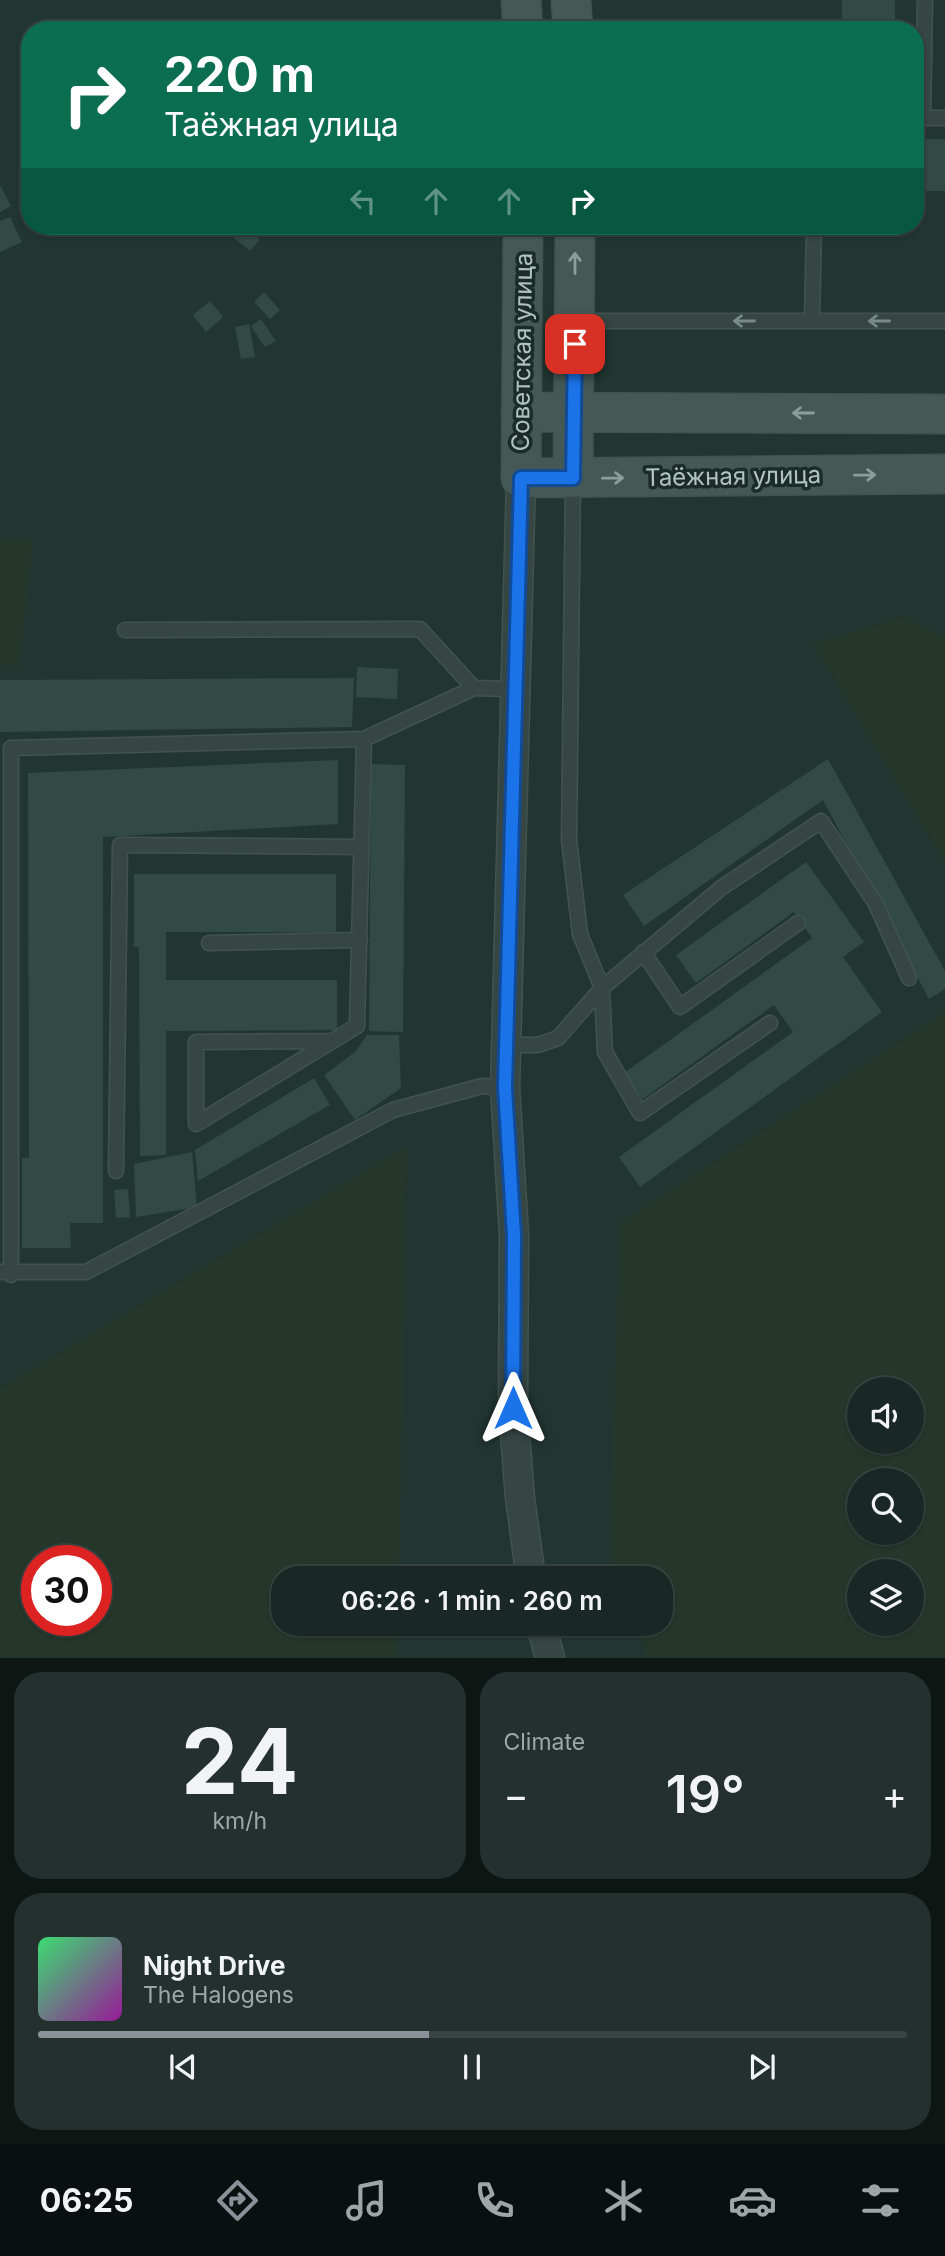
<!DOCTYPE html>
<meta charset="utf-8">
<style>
body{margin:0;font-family:Inter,sans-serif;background:#23302d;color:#f1f3f6;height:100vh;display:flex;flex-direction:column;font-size:26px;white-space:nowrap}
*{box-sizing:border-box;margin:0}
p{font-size:23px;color:#9fa6a7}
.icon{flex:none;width:38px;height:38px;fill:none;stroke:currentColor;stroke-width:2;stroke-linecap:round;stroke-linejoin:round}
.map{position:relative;height:1658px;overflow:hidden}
.side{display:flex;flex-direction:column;gap:14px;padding:14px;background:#0e1614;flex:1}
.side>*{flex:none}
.hud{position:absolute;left:21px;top:21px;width:903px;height:214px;border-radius:28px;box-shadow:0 2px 5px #0004,0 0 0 2px #384442;background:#0b6e4f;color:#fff;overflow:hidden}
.controls{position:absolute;left:847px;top:1377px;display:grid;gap:14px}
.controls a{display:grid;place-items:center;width:77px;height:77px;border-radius:50%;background:#1a2825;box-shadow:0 2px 5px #0004,0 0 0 2px #384442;font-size:35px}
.speed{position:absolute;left:21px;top:1545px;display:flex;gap:14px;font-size:35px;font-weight:700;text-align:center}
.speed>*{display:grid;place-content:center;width:91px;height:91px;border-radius:50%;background:#1a2825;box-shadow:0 2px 5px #0004,0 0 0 2px #384442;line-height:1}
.speed .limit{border:10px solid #d22;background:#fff;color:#111}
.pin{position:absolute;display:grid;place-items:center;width:60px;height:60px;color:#fff;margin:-30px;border-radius:14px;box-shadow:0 4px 10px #0006}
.me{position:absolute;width:77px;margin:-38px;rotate:0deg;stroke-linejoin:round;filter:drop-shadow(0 0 5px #0008)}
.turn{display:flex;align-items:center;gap:24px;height:147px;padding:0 28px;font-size:32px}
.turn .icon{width:91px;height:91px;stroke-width:2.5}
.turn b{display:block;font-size:49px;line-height:60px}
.lanes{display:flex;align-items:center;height:66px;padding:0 28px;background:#0003;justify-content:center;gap:35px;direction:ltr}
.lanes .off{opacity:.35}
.big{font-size:52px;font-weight:600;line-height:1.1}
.side .tile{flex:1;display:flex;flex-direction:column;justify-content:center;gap:10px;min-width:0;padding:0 24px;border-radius:28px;background:#23302d}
.side .dial{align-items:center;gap:0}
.dial b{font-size:91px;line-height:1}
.song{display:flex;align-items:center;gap:21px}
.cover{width:84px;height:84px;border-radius:10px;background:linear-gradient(135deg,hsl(140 70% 55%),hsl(300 70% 35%))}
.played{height:7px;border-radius:4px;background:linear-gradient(90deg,#8c9099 45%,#384442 45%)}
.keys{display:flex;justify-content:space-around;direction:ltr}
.heat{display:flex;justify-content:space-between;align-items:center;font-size:38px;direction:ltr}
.side .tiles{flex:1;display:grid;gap:14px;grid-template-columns:1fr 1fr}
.tile:last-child{grid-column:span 2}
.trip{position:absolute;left:271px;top:1566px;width:402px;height:70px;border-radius:28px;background:#1a2825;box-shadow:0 2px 5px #0004,0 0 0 2px #384442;font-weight:600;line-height:70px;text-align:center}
.menu{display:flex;height:112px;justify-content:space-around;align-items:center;background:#0a100f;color:#9fa6a7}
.menu .icon{width:49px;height:49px}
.menu .current{color:#8c9099}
.menu b{font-size:32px;color:#f1f3f6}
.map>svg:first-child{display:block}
</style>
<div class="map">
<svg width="945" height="1658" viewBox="0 0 945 1658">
<rect width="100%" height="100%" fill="#223631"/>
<path fill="#24372a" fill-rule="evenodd" d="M 0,540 L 33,540 L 19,666 L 0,665 Z
M 905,616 L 945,638 L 945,863 L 813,644 Z
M 945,1012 L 945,1657 L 647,1657 L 634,1624 L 662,1624 L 662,1578 L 618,1578 L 610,1555 L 620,1223 ZM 859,1390 L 912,1390 L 912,1442 L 859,1442 ZM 859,1480 L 912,1480 L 912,1533 L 859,1533 ZM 859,1572 L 912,1572 L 912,1624 L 859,1624 Z
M 407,1146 L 399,1578 L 284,1578 L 284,1624 L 398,1624 L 398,1657 L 0,1657 L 0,1388 ZM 37,1561 L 96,1561 L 96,1620 L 37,1620 Z"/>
<path fill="#324a44" d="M 842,0 L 895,0 L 895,30 L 842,30 Z
M 915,139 L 945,139 L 945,191 L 915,191 Z
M 0,185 L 11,206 L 0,212 Z
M 10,217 L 22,242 L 0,252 L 0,221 Z
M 244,226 L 260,239 L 250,251 L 234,238 Z
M 264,292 L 280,310 L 270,319 L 254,302 Z
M 210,301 L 223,317 L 206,332 L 193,315 Z
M 261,319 L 276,341 L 265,347 L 251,326 Z
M 249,324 L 255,357 L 241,359 L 235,327 Z
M 357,667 L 398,669 L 397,699 L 356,697 Z
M 354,678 L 352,727 L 0,732 L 0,680 Z
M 828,759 L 945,971 L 945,989 L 929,999 L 823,800 L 644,926 L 623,895 Z
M 338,760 L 338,824 L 103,837 L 103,1223 L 70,1223 L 71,1248 L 22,1248 L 22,1158 L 29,1158 L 28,773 Z
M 371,764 L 405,765 L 403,1032 L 369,1031 Z
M 806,862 L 864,942 L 843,957 L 882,1012 L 640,1187 L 619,1157 L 793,1032 L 774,1005 L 643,1099 L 624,1073 L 812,938 L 794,912 L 696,983 L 676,955 Z
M 134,874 L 336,874 L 336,932 L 166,932 L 166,980 L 337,980 L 337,1030 L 166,1031 L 166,1155 L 140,1156 L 139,947 L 134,947 Z
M 367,1035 L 399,1035 L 401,1088 L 355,1120 L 324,1075 L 355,1052 Z
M 314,1078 L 330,1105 L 198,1181 L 195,1150 Z
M 192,1152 L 197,1207 L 136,1217 L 134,1164 Z
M 128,1189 L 130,1217 L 116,1218 L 114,1190 Z"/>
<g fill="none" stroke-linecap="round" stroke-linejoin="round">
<defs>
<path id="lane" d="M 915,118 L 945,118
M 923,118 L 925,0
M 575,321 L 945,321
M 812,321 L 814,226
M 573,479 L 569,840 L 580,934 L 602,988 L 605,1052 L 640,1113 L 770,1023
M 125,630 L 420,629 L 474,688
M 209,943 L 360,940
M 643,952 L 680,1007 L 798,923
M 331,1041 L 196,1042 L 196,1124 L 357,1026 L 364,739
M 506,1045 L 538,1045 L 558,1038 L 602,988 L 721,888 L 821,821 L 876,904 L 909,978
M 116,1171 L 120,845 L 362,847
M 0,1272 L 86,1272 L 393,1110 L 482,1086 L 505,1088
M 11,1275 L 11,748 L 364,739 L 474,688 L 515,689"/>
<path id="street" d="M 521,478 L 505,1088 L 514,1235 L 513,1408 L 520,1498 L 531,1578
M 541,1624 L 550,1658"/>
<path id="secondary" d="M 521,0 L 523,30
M 571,0 L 573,30
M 523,226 L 521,478 L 945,474
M 521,412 L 945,414
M 573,478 L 575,226"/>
</defs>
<use href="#lane" stroke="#42534f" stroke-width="17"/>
<use href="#street" stroke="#42534f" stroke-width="31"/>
<use href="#secondary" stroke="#42534f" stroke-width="41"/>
<use href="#lane" stroke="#364743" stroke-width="14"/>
<use href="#street" stroke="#364743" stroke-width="28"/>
<use href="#secondary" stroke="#445955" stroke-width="38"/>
</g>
<defs><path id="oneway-shaft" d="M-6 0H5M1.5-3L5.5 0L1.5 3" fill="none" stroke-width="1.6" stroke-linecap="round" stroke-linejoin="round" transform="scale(1.75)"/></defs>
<g stroke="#8a9e9a">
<use href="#oneway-shaft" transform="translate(575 263) rotate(-90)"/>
<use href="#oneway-shaft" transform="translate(803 413) rotate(-180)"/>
<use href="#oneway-shaft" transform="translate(865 475) rotate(-1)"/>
<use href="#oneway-shaft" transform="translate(613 478) rotate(-1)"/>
</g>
<g stroke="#798b87">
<use href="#oneway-shaft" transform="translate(744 321) rotate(180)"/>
<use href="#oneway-shaft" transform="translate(879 321) rotate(180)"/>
</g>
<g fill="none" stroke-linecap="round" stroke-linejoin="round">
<defs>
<path id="route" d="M 513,1408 L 514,1235 L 505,1088 L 521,478 L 573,478 L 575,344"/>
</defs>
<use href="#route" stroke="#114b97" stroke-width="18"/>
<use href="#route" stroke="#1a73e8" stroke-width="12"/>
</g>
<g text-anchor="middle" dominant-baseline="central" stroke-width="7" stroke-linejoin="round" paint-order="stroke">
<g font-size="24" fill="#b0c3bf" stroke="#1b2b28">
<text transform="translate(522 352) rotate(-89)">Советская улица</text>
<text transform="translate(733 476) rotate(-1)">Таёжная улица</text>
</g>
</g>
</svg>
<div class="controls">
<a><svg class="icon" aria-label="sound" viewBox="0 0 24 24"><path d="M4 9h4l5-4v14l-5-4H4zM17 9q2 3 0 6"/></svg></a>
<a><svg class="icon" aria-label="search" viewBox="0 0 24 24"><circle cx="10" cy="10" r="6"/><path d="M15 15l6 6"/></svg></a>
<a><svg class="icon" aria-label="layers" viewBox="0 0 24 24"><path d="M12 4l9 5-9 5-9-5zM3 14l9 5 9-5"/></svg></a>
</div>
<div class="speed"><div class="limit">30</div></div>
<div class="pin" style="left:575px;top:344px;background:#d93025"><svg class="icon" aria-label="arrive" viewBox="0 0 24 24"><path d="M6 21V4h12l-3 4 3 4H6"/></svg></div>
<svg class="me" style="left:513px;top:1408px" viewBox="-20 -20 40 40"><path d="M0-17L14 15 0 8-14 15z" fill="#1a73e8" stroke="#fff" stroke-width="4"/></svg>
<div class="trip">06:26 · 1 min · 260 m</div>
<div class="hud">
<div class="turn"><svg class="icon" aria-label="right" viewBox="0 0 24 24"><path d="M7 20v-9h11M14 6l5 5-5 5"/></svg><div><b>220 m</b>Таёжная улица</div></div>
<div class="lanes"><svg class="icon off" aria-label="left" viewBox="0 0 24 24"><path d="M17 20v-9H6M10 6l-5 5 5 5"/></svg><svg class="icon off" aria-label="ahead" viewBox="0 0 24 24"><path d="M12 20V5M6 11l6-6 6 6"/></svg><svg class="icon off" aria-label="ahead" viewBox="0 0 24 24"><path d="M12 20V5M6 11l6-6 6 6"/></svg><svg class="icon" aria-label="right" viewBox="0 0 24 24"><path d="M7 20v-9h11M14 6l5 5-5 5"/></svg></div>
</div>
</div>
<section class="side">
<div class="tiles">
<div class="tile dial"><b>24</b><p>km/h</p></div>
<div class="tile"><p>Climate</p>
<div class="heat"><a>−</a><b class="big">19°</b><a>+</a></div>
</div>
<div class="tile">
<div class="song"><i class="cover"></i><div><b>Night Drive</b><p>The Halogens</p></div></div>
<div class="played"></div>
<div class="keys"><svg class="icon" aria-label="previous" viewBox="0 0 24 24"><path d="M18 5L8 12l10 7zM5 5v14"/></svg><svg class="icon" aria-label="pause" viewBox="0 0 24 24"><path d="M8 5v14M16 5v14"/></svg><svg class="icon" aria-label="next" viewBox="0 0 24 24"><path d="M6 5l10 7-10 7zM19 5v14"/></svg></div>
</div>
</div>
</section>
<nav class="menu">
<b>06:25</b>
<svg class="icon current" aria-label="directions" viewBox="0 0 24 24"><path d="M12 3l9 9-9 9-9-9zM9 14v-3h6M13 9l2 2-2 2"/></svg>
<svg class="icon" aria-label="music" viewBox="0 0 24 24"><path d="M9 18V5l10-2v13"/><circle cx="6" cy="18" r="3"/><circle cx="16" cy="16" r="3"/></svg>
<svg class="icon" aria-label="phone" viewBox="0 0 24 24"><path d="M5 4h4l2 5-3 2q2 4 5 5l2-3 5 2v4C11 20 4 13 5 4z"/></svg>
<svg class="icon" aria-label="climate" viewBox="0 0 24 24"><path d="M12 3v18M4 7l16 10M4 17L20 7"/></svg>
<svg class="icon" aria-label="car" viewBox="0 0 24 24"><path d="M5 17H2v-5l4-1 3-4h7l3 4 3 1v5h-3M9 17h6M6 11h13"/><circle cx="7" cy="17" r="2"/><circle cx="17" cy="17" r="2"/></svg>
<svg class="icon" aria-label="filters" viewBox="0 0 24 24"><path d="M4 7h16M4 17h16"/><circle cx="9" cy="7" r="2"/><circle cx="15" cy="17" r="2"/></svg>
</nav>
